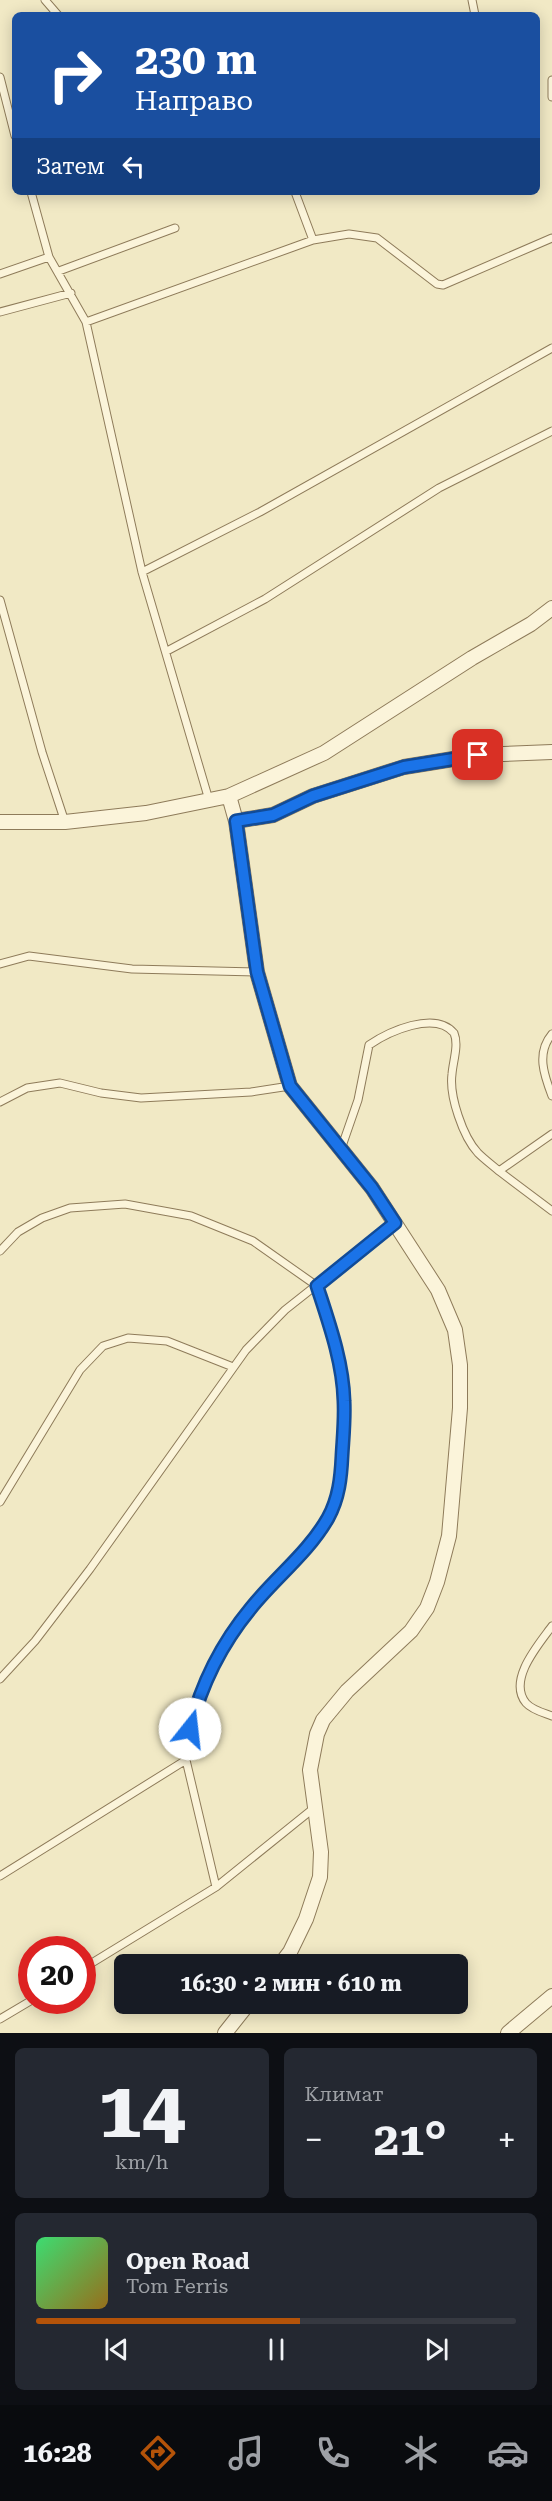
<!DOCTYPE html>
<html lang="ru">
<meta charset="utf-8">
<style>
body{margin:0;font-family:"Roboto Serif",serif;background:#242831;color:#f1f3f6;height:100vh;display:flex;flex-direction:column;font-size:22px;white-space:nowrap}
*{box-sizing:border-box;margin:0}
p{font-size:20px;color:#9ea1a6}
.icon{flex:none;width:33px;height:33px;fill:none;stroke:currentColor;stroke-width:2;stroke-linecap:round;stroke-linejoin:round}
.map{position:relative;height:2033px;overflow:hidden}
.drawer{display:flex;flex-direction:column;gap:15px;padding:15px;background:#0d0f14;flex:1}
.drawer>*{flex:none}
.top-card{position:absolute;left:12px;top:12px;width:528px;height:183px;border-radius:9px;box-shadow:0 3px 15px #0003;background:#1a4fa0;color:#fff;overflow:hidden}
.speed{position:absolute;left:18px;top:1936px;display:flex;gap:12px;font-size:30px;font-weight:700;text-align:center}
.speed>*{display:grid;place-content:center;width:78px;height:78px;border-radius:50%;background:#171b24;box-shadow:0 3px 15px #0003;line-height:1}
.speed .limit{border:9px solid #d22;background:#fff;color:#111}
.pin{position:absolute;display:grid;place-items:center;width:51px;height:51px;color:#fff;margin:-26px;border-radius:12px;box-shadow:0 3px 9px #0006}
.me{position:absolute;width:66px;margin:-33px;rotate:16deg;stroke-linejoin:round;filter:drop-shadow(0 0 4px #0008)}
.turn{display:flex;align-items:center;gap:21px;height:126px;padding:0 24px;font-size:27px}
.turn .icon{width:78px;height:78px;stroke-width:2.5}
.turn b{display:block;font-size:42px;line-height:51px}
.then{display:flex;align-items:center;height:57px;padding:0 24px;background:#0003;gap:12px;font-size:22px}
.big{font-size:45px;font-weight:700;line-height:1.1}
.drawer .card{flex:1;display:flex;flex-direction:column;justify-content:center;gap:9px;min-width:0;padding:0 21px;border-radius:9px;background:#242831}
.drawer .dial{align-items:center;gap:0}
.dial b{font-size:78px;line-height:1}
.song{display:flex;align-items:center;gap:18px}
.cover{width:72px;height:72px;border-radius:9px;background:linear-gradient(135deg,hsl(140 70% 55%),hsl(40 70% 35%))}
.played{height:6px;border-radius:3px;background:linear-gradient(90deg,#b45309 55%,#363941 55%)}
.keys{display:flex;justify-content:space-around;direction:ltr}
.heat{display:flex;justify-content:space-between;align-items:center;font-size:33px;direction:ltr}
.drawer .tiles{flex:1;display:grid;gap:15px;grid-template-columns:1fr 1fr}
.card:last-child{grid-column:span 2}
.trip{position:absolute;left:114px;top:1954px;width:354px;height:60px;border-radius:9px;background:#171b24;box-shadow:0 3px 15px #0003;font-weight:700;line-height:60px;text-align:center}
.tab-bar{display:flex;height:96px;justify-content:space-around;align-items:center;background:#090b0e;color:#9ea1a6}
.tab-bar .icon{width:42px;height:42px}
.tab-bar .current{color:#b45309}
.tab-bar b{font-size:27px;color:#f1f3f6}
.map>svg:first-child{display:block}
</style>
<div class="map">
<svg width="552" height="2033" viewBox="0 0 552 2033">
<rect width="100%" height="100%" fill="#f1e9c5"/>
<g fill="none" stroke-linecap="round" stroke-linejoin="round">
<defs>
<path id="service" d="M 45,0 L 58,15
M 472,0 L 475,15
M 0,77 L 15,136
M 552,80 L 552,97
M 31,192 L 49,257 L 86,322 L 142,572 L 209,800
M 295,192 L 313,240
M 59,271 L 175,228
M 0,274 L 49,257
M 0,312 L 71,293
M 86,322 L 313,240 L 349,234 L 377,238 L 437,284 L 443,285 L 552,238
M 142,572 L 260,512 L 552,348
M 0,600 L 42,752 L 65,822
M 167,651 L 265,599 L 439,488 L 552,431
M 0,964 L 29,956 L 132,969 L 257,972
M 552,1034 C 536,1053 544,1075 552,1096
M 0,1102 L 27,1088 L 60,1083 L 101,1093 L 141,1098 L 251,1092 L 290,1086
M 341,1149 L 358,1100 L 369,1045 C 388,1032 435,1010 454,1033 C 459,1045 453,1061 452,1074 C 449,1096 463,1137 478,1153 C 484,1159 492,1165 499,1171 L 552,1134
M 499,1171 L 552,1211
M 0,1251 L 18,1232 L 42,1218 L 70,1208 L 125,1204 L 191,1216 L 253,1241 L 317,1286 L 335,1344 L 344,1400 L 340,1485 L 329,1517 L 314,1537 L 293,1564 L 252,1607 L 230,1637 L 216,1661 L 195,1707 L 186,1760 L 216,1887
M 0,1502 L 80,1370 L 103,1346 L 128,1338 L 167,1341 L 233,1367
M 552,1626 C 539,1644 507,1680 526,1703 C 532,1710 544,1713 552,1716
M 0,1679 L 35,1641 L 90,1569 L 246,1350 L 285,1310 L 395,1223
M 0,1876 L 186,1760
M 82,1969 L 216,1887 L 314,1808
M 0,2019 L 32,2000"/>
<path id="minor" d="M 229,796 L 236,821 L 257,972 L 290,1086 L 372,1188 L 438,1290 L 455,1330 L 460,1365 L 460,1408 L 449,1536 L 437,1582 L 427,1608 L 411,1631 L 347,1691 L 323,1720 L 317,1734 L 310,1770 L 321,1852 L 320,1877 L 306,1919 L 290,1952 L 280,1965
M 236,821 L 273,815 L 313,796 L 404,767 L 478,755 L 552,752
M 0,822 L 65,822 L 146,813 L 229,796 L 324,753 L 472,658 L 531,624 L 552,608
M 225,2033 L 248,2004
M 508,2033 L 552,1996"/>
</defs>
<use href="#service" stroke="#8e7b5a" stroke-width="9"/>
<use href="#minor" stroke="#8e7b5a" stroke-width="16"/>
<use href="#service" stroke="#fbf4da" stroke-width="7"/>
<use href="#minor" stroke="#fbf4da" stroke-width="14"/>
</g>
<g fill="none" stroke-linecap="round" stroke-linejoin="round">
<defs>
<path id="route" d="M 190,1729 C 201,1685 222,1643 251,1608 C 276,1577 308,1553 328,1518 C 339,1498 341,1477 342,1456 C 343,1438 345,1419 344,1401 C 343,1362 329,1323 317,1286 L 395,1223 L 372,1188 L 290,1086 L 257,972 L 236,821 L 273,815 L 313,796 L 404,767 L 478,755"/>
</defs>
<use href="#route" stroke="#114b97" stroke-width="15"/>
<use href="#route" stroke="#1a73e8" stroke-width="10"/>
</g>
</svg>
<div class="speed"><div class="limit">20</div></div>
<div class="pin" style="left:478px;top:755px;background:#d93025"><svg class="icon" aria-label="arrive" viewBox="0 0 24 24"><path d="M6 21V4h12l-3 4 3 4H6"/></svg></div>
<svg class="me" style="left:190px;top:1729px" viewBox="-20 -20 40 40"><circle r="19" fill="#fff"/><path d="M0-13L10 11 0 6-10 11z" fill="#1a73e8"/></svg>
<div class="trip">16:30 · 2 мин · 610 m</div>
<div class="top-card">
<div class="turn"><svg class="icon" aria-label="right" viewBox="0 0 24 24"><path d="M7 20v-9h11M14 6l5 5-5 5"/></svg><div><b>230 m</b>Направо</div></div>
<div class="then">Затем<svg class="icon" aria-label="left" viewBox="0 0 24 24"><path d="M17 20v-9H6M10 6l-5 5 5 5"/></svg></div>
</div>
</div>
<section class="drawer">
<div class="tiles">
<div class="card dial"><b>14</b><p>km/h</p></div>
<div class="card"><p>Климат</p>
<div class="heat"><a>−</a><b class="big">21°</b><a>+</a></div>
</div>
<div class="card">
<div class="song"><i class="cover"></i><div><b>Open Road</b><p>Tom Ferris</p></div></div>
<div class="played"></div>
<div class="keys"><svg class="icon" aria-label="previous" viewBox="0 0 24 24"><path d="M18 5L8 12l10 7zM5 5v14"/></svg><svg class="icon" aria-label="pause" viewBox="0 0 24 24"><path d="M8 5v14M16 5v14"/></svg><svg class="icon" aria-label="next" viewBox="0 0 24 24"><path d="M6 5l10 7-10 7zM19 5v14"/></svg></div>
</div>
</div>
</section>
<nav class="tab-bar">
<b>16:28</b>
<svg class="icon current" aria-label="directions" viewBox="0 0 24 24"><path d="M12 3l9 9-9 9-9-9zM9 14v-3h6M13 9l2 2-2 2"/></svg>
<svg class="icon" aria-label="music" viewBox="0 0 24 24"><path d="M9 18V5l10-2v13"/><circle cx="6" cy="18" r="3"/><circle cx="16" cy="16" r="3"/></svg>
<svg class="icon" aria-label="phone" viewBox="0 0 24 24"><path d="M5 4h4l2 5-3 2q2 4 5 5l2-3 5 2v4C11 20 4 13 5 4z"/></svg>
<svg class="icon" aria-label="climate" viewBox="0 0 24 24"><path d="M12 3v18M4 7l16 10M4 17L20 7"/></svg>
<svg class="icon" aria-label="car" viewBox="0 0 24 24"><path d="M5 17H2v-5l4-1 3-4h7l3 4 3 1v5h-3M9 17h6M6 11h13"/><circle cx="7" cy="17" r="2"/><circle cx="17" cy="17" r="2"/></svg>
</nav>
